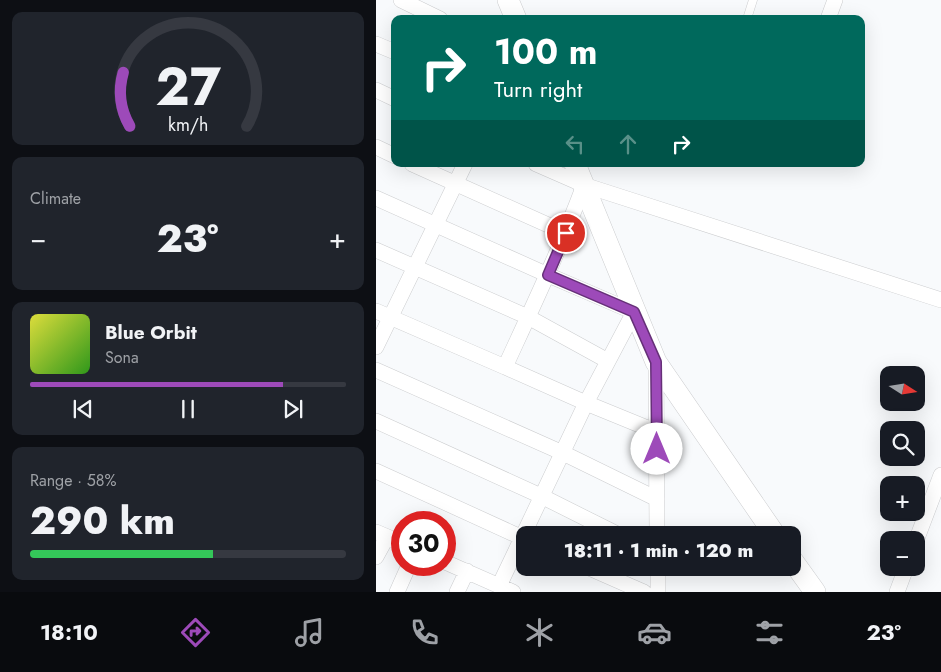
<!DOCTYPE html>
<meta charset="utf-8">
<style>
body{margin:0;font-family:Jost,sans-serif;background:#20242c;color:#f1f3f6;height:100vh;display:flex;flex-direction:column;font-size:19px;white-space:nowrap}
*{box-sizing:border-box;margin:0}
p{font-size:16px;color:#9ea1a6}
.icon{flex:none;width:28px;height:28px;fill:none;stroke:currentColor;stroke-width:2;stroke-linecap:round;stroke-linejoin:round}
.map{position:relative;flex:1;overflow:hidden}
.details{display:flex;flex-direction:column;gap:12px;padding:12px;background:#0d0f14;width:376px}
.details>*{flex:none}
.hud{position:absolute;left:15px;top:15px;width:474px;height:152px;border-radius:10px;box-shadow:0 5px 20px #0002;background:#00695c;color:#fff;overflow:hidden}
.needle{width:32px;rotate:102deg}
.controls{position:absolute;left:504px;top:366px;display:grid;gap:10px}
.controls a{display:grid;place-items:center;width:45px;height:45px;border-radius:10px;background:#171b24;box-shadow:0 5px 20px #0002;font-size:25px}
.speed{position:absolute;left:15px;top:511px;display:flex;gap:10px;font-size:25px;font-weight:700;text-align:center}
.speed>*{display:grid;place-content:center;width:65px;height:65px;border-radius:50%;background:#171b24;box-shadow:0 5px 20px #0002;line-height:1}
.speed .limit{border:8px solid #d22;background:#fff;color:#111}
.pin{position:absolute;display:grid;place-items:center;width:42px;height:42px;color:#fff;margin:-21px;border:2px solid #fff;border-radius:50%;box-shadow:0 1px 5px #0007}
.me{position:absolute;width:55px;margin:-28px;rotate:0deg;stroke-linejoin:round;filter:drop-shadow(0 0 4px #0008)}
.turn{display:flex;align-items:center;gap:18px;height:105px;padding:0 20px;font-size:22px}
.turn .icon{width:65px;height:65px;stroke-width:2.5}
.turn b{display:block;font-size:35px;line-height:42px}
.lanes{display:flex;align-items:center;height:48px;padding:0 20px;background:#0003;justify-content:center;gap:25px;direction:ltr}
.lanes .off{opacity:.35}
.big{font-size:38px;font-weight:800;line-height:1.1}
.details .card{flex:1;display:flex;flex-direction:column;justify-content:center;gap:8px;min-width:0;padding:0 18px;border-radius:10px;background:#20242c}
.details .dial{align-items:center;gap:0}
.dial svg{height:130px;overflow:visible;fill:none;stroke:#363941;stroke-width:7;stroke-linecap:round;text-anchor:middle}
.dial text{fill:#f1f3f6;stroke:none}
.song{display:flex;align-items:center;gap:15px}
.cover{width:60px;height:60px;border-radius:8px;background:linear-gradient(135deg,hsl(60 70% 55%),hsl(110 70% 35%))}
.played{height:5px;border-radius:2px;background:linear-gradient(90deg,#9d4ab9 80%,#363941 80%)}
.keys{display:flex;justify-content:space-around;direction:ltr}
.heat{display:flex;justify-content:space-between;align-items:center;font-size:28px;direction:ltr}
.charge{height:8px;border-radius:4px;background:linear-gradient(90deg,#34c759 58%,#363941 0)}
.trip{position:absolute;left:140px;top:526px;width:285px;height:50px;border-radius:10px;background:#171b24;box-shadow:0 5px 20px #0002;font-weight:800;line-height:50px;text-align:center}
.dock{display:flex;height:80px;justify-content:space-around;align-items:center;background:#090b0e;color:#9ea1a6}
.dock .icon{width:35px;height:35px}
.dock .selected{color:#9d4ab9}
.dock b{font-size:22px;color:#f1f3f6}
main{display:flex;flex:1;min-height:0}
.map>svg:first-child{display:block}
</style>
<main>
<section class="details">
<div class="card dial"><svg viewBox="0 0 100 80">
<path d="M14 69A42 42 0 1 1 86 69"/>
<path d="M14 69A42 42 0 0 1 10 36" stroke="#9d4ab9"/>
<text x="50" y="56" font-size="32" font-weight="700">27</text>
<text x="50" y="72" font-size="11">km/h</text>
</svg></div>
<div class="card"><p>Climate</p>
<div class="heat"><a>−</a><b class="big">23°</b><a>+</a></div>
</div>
<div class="card">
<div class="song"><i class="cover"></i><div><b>Blue Orbit</b><p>Sona</p></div></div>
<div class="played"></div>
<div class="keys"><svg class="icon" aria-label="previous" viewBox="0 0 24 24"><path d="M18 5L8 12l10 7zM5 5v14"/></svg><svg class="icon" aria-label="pause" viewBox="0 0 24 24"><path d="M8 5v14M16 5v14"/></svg><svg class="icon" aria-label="next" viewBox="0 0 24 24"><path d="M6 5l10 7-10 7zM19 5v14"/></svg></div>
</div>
<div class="card"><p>Range · 58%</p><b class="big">290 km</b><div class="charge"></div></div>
</section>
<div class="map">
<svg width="565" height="592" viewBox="0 0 565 592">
<rect width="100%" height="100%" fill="#f8fafc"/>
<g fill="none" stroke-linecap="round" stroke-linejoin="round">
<defs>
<path id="lane" d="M 371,19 L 377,0"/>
<path id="street" d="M 25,0 L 64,19
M 452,19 L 459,0
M 0,44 L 19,52
M 0,90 L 19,99
M 0,147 L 19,156
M 36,164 L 190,233
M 208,185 L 565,300
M 0,198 L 172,275 L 258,312 L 210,403 L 123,586
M 0,250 L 152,317 L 232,361
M 0,311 L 129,367 C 157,306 185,247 208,185 L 160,164
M 0,347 L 89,164
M 280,362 L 281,535
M 129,367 L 210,403 L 281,432
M 0,370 L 187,453 L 281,499
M 0,421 L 165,496 L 243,535
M 0,471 L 149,539
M 0,532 L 26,543
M 540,541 L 565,475
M 0,557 L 11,537
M 69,562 L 137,592
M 213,568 L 268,592
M 282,568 L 282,592
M 21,592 L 33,565
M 81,592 L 91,571
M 521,592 L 530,568"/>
<path id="secondary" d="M 132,0 L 140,19
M 199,164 L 280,362 L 399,535
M 416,560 L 439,592"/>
</defs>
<use href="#lane" stroke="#cccdcf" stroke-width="9"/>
<use href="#street" stroke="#cccdcf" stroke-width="16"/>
<use href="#secondary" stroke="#cccdcf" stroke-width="22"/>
<use href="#lane" stroke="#fff" stroke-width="8"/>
<use href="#street" stroke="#fff" stroke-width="15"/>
<use href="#secondary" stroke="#fff" stroke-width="21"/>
</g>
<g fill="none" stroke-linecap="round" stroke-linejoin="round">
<defs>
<path id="route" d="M 190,233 L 172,275 L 258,312 L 280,362 L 281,449"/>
</defs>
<use href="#route" stroke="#663078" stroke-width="12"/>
<use href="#route" stroke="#9d4ab9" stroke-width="9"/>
</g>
</svg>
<div class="controls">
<a><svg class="needle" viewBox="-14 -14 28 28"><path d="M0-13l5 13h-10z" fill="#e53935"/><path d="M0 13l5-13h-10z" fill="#9ea1a6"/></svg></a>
<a><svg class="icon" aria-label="search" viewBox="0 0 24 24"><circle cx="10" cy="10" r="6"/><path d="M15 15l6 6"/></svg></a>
<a>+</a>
<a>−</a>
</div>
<div class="speed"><div class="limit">30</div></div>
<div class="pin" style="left:190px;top:233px;background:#d93025"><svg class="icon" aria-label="arrive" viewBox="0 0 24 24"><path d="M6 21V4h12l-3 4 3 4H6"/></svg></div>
<svg class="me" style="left:281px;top:449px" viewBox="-20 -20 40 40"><circle r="19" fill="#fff"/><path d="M0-13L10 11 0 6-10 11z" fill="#9d4ab9"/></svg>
<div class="trip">18:11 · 1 min · 120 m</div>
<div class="hud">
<div class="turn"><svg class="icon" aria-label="right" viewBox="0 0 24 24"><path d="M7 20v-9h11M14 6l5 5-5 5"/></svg><div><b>100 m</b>Turn right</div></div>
<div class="lanes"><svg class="icon off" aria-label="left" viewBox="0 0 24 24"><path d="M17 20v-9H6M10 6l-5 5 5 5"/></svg><svg class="icon off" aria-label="ahead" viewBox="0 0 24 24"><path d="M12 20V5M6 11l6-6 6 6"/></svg><svg class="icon" aria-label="right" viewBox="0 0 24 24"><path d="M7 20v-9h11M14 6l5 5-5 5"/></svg></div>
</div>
</div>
</main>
<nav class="dock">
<b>18:10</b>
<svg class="icon selected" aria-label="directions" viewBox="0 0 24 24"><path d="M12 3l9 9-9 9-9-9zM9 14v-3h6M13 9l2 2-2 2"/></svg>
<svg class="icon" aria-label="music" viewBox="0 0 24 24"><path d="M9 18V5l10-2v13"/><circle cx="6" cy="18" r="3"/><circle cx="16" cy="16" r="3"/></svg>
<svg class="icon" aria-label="phone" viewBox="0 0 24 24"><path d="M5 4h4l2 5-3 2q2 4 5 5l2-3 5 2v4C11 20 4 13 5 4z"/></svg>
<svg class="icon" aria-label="climate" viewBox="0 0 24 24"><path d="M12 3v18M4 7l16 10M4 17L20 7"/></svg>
<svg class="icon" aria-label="car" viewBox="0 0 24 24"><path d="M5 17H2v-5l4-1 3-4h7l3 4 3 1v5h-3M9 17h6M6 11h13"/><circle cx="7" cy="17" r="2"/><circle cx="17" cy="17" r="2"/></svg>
<svg class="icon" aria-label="filters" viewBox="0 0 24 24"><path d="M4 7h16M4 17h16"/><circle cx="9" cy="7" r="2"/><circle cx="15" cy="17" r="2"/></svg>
<b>23°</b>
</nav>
